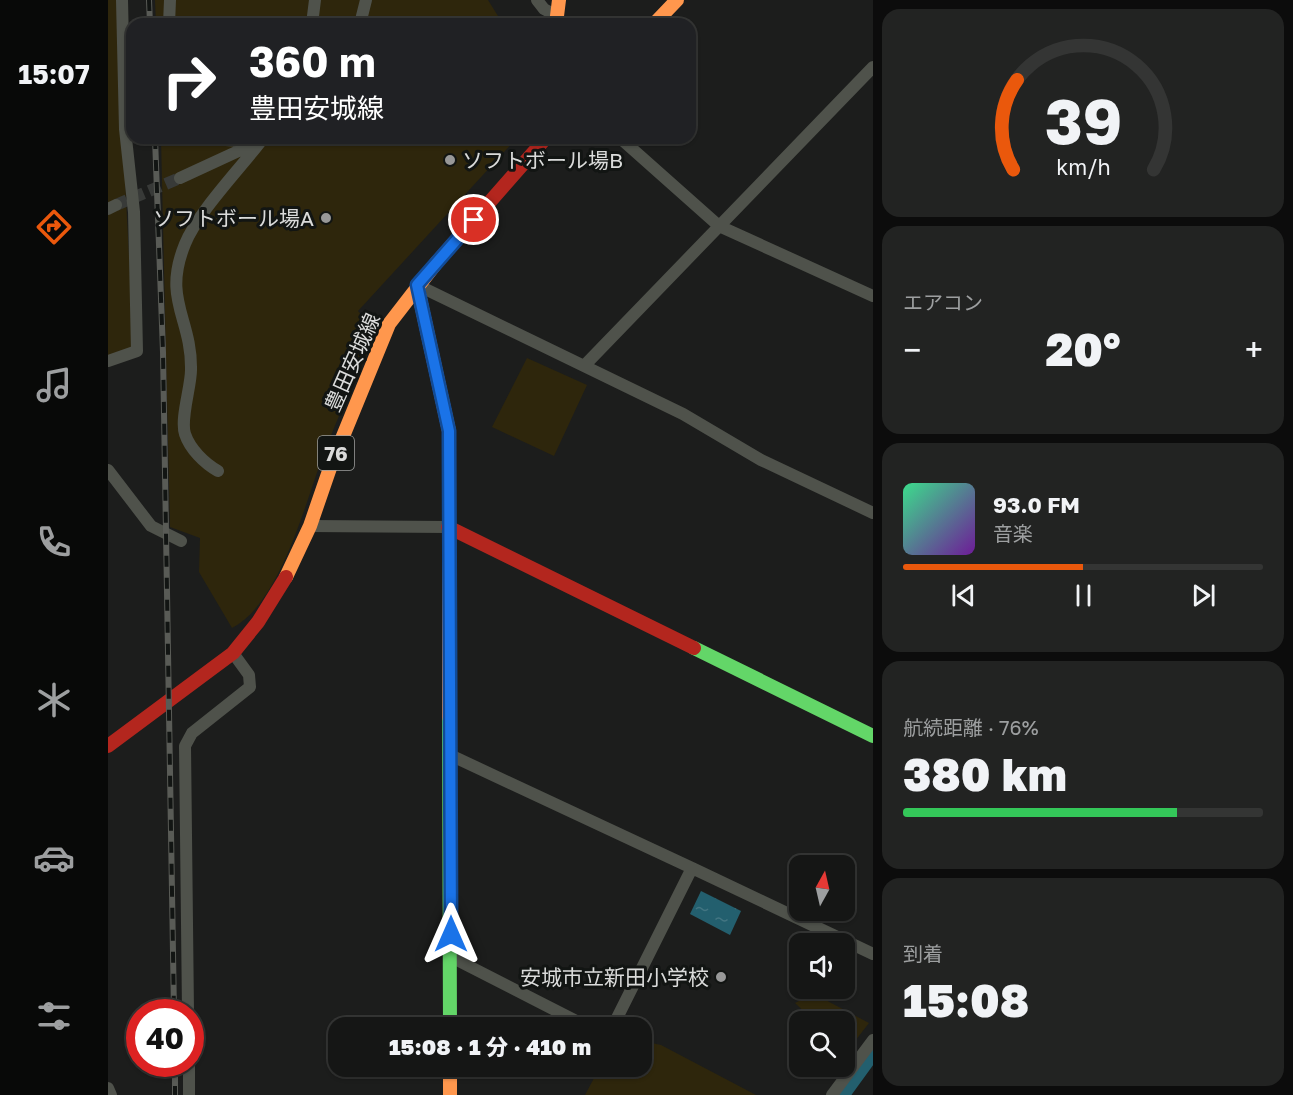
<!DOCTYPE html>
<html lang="ja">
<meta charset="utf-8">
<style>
body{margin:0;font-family:"Golos Text","Noto Sans JP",sans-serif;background:#222322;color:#f1f3f6;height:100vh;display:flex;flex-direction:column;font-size:22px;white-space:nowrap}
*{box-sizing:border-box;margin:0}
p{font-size:20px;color:#9d9fa0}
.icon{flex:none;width:33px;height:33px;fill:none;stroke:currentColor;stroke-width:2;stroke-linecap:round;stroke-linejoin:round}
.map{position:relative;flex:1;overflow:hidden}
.side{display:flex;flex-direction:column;gap:9px;padding:9px;background:#0c0c0c;width:420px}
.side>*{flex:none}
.guide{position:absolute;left:18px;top:18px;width:570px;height:126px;border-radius:18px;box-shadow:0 2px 4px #0004,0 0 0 2px #343534;background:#202124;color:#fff;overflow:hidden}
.needle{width:39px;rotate:8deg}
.buttons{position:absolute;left:681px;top:855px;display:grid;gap:12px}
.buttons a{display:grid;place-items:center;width:66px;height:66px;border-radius:12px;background:#151615;box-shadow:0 2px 4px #0004,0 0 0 2px #343534;font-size:30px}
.speed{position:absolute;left:18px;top:999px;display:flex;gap:12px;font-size:30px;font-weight:700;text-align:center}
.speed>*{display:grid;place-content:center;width:78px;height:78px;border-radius:50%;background:#151615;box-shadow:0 2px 4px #0004,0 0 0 2px #343534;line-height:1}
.speed .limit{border:9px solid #d22;background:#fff;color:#111}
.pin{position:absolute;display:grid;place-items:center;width:51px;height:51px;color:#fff;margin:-26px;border:3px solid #fff;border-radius:50%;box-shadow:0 2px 6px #0007}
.me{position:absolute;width:66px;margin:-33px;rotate:0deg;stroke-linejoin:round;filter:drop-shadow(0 0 4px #0008)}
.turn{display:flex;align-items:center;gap:21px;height:126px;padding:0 24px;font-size:27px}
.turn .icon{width:78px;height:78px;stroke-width:2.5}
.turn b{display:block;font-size:42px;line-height:51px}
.big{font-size:45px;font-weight:800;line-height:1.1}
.side .card{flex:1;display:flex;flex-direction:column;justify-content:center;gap:9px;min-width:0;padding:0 21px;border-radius:18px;background:#222322}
.side .dial{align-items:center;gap:0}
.dial svg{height:156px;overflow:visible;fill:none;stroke:#343534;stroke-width:7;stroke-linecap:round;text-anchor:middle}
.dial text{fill:#f1f3f6;stroke:none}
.song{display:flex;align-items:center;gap:18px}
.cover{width:72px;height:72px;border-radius:9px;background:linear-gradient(135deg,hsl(150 70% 55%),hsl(280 70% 35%))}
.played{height:6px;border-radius:3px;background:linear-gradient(90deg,#ea580c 50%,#343534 50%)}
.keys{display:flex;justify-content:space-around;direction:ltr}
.heat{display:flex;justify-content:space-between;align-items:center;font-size:33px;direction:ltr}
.charge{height:9px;border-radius:4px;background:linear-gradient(90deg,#34c759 76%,#343534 0)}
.trip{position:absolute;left:220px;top:1017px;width:324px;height:60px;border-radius:18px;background:#151615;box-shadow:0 2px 4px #0004,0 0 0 2px #343534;font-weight:800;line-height:60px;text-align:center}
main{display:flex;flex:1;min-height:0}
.tab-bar{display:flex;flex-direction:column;width:108px;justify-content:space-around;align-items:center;background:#080908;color:#9d9fa0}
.tab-bar .icon{width:42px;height:42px}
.tab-bar .on{color:#ea580c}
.tab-bar b{font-size:27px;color:#f1f3f6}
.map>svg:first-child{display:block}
</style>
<main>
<nav class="tab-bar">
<b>15:07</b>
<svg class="icon on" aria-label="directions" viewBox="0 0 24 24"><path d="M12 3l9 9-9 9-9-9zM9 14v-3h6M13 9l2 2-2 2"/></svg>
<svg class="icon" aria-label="music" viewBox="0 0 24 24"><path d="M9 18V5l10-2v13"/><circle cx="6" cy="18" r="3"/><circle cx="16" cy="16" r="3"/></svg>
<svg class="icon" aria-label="phone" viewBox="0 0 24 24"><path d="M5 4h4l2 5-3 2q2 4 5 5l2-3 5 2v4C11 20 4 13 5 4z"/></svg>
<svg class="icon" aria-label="climate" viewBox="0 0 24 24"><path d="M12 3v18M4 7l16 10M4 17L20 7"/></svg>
<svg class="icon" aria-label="car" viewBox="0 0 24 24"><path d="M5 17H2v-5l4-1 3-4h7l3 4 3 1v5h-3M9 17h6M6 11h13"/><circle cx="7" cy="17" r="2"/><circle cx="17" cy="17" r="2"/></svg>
<svg class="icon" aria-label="filters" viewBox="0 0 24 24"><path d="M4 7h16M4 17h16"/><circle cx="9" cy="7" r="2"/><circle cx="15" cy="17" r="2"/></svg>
</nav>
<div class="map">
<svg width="765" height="1095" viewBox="0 0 765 1095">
<defs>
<pattern id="water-ripples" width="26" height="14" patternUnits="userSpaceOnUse" patternTransform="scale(1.5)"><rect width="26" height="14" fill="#235f6e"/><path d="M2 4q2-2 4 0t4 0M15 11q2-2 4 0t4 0" fill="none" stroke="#427582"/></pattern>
</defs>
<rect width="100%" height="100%" fill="#1c1d1c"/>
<path fill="#2e260c" d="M 0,0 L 12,0 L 18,200 L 26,349 L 0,358 Z
M 47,0 L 380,0 L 395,24 L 48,24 Z
M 53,138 L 409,138 L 250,311 L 269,333 C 250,371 233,410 217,450 C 198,500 173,603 124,628 L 91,572 L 92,538 L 62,527 Z
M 419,358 L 479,385 L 446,456 L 384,427 Z
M 703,995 L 710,996 L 761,1023 L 747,1041 L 737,1036 L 736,1022 L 706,1021 L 687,1003 Z
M 534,1041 L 553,1045 L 648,1095 L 477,1095 L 492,1067 L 534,1066 Z"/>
<path fill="url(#water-ripples)" d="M 593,891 L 633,911 L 622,935 L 582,914 Z"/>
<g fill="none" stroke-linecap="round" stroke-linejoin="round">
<path stroke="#235f6e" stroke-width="12" d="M 736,1095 L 765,1055"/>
<path stroke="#383a38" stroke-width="12" stroke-dasharray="12 6" stroke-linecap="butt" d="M 8,205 L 72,178"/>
<path stroke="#4f524b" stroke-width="12" d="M 429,0 L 436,9 L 449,16
M 61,24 L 62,0
M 204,24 L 207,0
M 252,24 L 258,0
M 90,138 L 146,142
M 512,138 L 611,226 L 765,296
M 72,178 L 150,142
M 0,209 L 8,205
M 309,285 L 575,414 L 653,460 L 765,513
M 0,361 L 29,351 L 26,212 L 17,129 L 14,0
M 476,366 L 765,67
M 0,470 L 43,526 L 73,541
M 110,471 C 96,463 82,449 77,434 C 72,419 83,387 83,370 C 84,318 54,300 77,244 C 90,212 131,170 153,141
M 202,526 L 340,527
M 342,755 L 584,868
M 343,957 L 482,1028
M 80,1012 L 77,746 L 84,733 L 142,687 L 141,675 L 125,653
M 504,1028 L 584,868 L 765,954
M 81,1064 L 81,1095
M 0,1088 L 3,1095
M 724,1095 L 765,1040"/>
<path stroke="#63d668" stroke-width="14" d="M 586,648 L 765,736
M 341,717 L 342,1028"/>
<path stroke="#ff974d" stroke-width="14" d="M 448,24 L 451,0
M 546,24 L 569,0
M 309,285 L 341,431 L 341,717
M 178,577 L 202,526 L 222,468 L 281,324 L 329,262
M 342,1066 L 342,1095"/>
<path stroke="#b3261e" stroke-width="14" d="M 329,262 L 438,138
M 340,527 L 586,648
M 0,746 L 125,653 L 150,622 L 178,577"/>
<defs>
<path id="rail" d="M 41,0 L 42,24
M 47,138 L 55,352 L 66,1012
M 67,1064 L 67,1095"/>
</defs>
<use href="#rail" stroke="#595b56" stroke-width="6"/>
<use href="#rail" stroke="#121513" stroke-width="4" stroke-dasharray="11" stroke-linecap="butt"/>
</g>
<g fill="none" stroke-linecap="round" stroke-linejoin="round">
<defs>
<path id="route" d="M 343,934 L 341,431 L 309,285 L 366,220"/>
</defs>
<use href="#route" stroke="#114b97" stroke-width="15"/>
<use href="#route" stroke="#1a73e8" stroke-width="10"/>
</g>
<g fill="#989898" stroke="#121513" stroke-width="2">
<circle cx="342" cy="160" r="6"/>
<circle cx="218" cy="218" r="6"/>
<circle cx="613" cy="977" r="6"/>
</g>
<g text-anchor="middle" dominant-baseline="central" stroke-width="6" stroke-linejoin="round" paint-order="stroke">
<rect fill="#121513" stroke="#9ea09e" stroke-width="1.5" x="210" y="436" width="36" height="34" rx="4.5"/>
<g font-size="20" font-weight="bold" fill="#dadbda">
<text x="228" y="453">76</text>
</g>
<g font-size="21" fill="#dadbda" stroke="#121513" text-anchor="end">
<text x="354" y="160" text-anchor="start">ソフトボール場B</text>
<text x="206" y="218">ソフトボール場A</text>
<text x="601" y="977">安城市立新田小学校</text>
</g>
<g font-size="21" fill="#dadbda" stroke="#121513">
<text transform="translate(244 362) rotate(-66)">豊田安城線</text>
</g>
</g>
</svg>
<div class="buttons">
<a><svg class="needle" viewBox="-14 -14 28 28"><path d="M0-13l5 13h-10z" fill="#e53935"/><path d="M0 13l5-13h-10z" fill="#9d9fa0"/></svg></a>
<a><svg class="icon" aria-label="sound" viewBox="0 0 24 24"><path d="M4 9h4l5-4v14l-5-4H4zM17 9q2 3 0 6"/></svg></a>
<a><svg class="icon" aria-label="search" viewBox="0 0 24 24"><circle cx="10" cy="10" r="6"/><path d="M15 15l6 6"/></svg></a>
</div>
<div class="speed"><div class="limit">40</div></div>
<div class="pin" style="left:366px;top:220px;background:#d93025"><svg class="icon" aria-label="arrive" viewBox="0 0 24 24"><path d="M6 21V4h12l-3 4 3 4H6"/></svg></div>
<svg class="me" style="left:343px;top:934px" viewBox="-20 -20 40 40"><path d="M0-17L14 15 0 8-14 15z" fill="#1a73e8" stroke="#fff" stroke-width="4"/></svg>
<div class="trip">15:08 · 1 分 · 410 m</div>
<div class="guide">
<div class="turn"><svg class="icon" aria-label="right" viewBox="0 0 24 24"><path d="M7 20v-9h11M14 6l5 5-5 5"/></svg><div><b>360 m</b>豊田安城線</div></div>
</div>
</div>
<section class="side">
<div class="card dial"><svg viewBox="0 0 100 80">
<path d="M14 69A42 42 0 1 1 86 69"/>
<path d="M14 69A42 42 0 0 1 16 23" stroke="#ea580c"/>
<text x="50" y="56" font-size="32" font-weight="700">39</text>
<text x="50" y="72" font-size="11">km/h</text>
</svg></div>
<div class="card"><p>エアコン</p>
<div class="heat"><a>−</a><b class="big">20°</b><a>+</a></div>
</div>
<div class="card">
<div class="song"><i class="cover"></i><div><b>93.0 FM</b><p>音楽</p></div></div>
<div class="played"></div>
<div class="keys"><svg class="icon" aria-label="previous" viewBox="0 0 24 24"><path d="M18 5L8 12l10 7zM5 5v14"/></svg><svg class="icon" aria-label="pause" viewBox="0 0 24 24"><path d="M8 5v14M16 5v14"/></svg><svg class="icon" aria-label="next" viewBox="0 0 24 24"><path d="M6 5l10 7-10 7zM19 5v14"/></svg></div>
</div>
<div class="card"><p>航続距離 · 76%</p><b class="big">380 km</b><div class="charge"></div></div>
<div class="card"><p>到着</p><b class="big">15:08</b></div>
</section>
</main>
